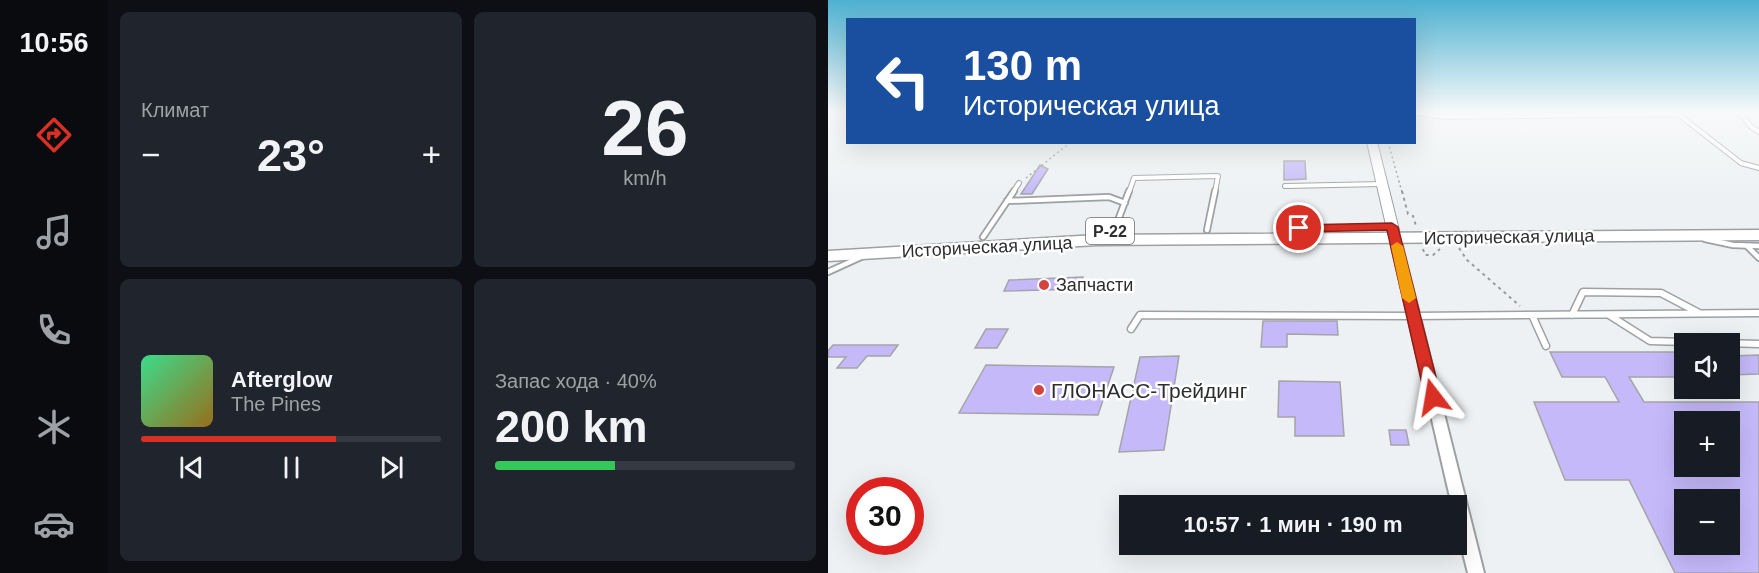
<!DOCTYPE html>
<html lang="ru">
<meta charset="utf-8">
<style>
body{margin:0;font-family:Helvetica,sans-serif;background:#20242c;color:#f1f3f6;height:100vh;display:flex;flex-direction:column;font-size:22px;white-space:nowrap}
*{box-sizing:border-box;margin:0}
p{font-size:20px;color:#9ea1a6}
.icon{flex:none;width:33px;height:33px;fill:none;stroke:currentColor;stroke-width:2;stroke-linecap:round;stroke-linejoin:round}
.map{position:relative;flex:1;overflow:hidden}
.details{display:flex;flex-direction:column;gap:12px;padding:12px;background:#0d0f14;width:720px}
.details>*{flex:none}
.hud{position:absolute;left:18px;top:18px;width:570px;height:126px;border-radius:0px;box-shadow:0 6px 24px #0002;background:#1a4fa0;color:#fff;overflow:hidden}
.controls{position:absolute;left:846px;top:333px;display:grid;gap:12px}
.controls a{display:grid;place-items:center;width:66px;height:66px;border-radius:0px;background:#171b24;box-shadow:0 6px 24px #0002;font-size:30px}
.speed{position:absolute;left:18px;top:477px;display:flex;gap:12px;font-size:30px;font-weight:700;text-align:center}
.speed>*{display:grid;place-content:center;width:78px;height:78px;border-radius:50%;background:#171b24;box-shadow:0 6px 24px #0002;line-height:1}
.speed .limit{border:9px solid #d22;background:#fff;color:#111}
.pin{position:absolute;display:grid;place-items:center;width:51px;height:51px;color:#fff;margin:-26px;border:3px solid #fff;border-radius:50%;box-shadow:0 2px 6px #0007}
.me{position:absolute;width:66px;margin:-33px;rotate:346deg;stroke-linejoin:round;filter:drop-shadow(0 0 4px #0008)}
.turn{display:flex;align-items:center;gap:21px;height:126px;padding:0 18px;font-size:27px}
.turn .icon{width:78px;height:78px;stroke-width:2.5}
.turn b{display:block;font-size:42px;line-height:51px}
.big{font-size:45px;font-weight:600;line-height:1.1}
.details .widget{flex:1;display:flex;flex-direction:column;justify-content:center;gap:9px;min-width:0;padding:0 21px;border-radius:9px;background:#20242c}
.details .dial{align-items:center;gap:0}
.dial b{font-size:78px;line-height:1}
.song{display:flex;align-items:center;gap:18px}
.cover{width:72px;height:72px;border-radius:9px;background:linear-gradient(135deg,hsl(150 70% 55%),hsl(40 70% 35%))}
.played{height:6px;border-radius:3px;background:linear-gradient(90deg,#d93025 65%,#363941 65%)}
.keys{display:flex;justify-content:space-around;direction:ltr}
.heat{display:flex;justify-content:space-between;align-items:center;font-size:33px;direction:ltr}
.charge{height:9px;border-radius:4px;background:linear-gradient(90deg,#34c759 40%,#363941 0)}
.details .tiles{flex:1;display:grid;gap:12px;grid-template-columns:repeat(2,1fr)}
.trip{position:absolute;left:291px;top:495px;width:348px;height:60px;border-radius:0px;background:#171b24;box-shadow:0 6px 24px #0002;font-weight:600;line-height:60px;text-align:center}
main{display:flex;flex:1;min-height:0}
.tabs{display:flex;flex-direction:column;width:108px;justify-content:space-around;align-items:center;background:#090b0e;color:#9ea1a6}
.tabs .icon{width:42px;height:42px}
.tabs .selected{color:#d93025}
.tabs b{font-size:27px;color:#f1f3f6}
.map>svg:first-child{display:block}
</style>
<main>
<nav class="tabs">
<b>10:56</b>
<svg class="icon selected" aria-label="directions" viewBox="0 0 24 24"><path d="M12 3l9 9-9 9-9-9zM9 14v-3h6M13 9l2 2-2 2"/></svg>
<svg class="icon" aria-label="music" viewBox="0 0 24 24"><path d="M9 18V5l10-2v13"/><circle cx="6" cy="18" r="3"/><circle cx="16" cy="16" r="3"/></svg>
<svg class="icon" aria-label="phone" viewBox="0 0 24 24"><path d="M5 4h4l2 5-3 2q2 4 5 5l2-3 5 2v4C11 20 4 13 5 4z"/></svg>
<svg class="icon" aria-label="climate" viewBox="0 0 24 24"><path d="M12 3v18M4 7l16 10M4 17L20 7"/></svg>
<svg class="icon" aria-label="car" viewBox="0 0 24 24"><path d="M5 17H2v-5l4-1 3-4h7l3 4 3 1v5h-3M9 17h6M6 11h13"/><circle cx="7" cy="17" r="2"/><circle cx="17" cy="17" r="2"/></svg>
</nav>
<section class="details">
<div class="tiles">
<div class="widget"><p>Климат</p>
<div class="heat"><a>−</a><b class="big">23°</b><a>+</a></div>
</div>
<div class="widget dial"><b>26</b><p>km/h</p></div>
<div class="widget">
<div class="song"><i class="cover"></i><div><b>Afterglow</b><p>The Pines</p></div></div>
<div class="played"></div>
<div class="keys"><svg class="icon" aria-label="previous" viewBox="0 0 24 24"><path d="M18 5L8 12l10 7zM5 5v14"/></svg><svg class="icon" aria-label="pause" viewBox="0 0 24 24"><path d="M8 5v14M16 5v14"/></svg><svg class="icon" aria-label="next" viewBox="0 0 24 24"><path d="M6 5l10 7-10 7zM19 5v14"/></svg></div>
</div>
<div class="widget"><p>Запас хода · 40%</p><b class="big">200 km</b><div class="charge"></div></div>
</div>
</section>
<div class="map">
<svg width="931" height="573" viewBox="0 0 931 573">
<rect width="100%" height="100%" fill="#eef1f3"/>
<path fill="#c5b9fa" stroke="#a5a4a7" stroke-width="1.5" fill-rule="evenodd" d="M 456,161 L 477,161 L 478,179 L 456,180 Z
M 212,165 L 220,169 L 204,194 L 193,194 Z
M 255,277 L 251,289 L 176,291 L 181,280 Z
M 435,321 L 509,321 L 510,335 L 459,334 L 459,347 L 433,347 Z
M 158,329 L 180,329 L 169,348 L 147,348 Z
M 5,345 L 70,345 L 62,356 L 39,356 L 29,368 L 9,368 L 18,357 L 0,357 L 0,351 Z
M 722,352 L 856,352 L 856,377 L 801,377 L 816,402 L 931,402 L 931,573 L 847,573 L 801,480 L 737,480 L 706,402 L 791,402 L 777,377 L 734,377 ZM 856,422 L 902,422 L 902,466 L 856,466 ZM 856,500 L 902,500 L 902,544 L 856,544 Z
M 931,355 L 931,374 L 902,375 L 902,356 Z
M 351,356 L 336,450 L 291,452 L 312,357 Z
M 158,365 L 286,367 L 270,415 L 131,413 Z
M 451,381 L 512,382 L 516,436 L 467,436 L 467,417 L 450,417 Z
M 561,430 L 578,430 L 581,445 L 563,445 Z"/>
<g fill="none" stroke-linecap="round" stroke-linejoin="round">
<defs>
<path id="lane-far2" d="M 912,112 L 922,126 L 931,132
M 586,113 L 617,117 L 850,114 L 913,163 L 931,168
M 457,186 L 554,184
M 185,192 L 191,183
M 301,192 L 306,178 L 390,176 L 387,192"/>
<path id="lane-far1" d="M 179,201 L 281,197 L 297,203
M 379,230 L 387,191
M 286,231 L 301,191
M 155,237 L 186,191
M 877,239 L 905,245 L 931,246
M 919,246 L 931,258
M 0,272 L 33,257"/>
<path id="lane" d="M 704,315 L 718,346
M 744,315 L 755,292 L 833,293 L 871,313
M 781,315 L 822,341 L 931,344
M 303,329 L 312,315 L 585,316 L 931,313"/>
<path id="street" d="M 567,235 L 572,238 L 656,573 L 640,573 L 628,525 L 628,506 L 624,506 L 562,238 Z"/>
<path id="secondary" d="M 539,142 L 549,142 L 573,238 L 571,241 L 567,242 L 561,238 Z"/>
<path id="highway" d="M 931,230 L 931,240 L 269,245 L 0,261 L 0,251 L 269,235 Z"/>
</defs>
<use href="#lane-far2" stroke="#9ea1a3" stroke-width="6"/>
<use href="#lane-far1" stroke="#9ea1a3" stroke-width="8"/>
<use href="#lane" stroke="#9ea1a3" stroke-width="9"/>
<use href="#street" stroke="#9ea1a3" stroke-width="4"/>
<use href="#secondary" stroke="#9ea1a3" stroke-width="2"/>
<use href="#highway" stroke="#9ea1a3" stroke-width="3"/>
<path stroke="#989a9c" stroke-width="1.5" stroke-dasharray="2 3" stroke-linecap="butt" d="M 560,142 L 574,192
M 198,178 L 243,142"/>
<path stroke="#989a9c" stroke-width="2" stroke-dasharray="3 4" stroke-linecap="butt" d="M 574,191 L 580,214 L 585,216 L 588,226
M 631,248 L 639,260 L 692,306
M 595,249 L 597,255 L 605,255 L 612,249"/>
<use href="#lane-far2" stroke="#fff" stroke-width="4"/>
<use href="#lane-far1" stroke="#fff" stroke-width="4.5"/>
<use href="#lane" stroke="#fff" stroke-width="6"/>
<use href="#street" fill="#fff" fill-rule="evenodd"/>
<use href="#secondary" fill="#fff" fill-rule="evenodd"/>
<use href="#highway" fill="#fff" fill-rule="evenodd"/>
</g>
<linearGradient id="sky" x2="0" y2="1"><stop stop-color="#4eb1d1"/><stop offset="0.58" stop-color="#f7f9fa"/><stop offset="1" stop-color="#f7f9fa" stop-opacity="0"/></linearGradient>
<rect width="931" height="193" fill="url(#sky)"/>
<path fill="#d93025" stroke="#8d1f18" stroke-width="1.5" d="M 564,223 L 570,227 L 613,397 L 611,402 L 605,404 L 599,402 L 597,397 L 559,230 L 471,232 L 465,228 L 471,225 Z"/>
<path fill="#f59e0b" d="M 569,242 L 575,246 L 588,298 L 581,303 L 574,298 L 563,246 Z"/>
<g fill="#d34441" stroke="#fff" stroke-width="2">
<circle cx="216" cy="285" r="6"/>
<circle cx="211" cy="390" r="6"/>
</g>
<g text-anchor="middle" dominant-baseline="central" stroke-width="5" stroke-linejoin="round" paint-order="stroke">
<rect fill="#fff" stroke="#6c6d6d" stroke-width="1.5" x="258" y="218" width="48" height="26" rx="4.5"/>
<g font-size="16" font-weight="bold" fill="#2d2e2f">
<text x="282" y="231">Р-22</text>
</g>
<g font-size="18" fill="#2d2e2f" stroke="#fff">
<text transform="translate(681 237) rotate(-1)">Историческая улица</text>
<text transform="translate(159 247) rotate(-3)">Историческая улица</text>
</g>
<g font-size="18" fill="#2d2e2f" stroke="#fff" text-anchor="start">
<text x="228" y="285">Запчасти</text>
</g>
<g font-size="21" fill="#2d2e2f" stroke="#fff" text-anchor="start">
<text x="223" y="390">ГЛОНАСС-Трейдинг</text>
</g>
</g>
</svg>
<div class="controls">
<a><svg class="icon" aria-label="sound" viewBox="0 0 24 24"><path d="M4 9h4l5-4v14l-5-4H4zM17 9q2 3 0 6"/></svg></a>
<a>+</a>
<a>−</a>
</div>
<div class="speed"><div class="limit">30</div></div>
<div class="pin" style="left:471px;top:228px;background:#d93025"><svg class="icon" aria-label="arrive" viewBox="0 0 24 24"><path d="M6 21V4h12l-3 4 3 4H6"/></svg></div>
<svg class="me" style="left:605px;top:397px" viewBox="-20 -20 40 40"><path d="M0-17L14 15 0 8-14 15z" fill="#d93025" stroke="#fff" stroke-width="4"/></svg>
<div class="trip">10:57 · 1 мин · 190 m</div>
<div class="hud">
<div class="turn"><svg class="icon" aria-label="left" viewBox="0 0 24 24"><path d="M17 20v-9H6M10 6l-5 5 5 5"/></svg><div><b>130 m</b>Историческая улица</div></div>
</div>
</div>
</main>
